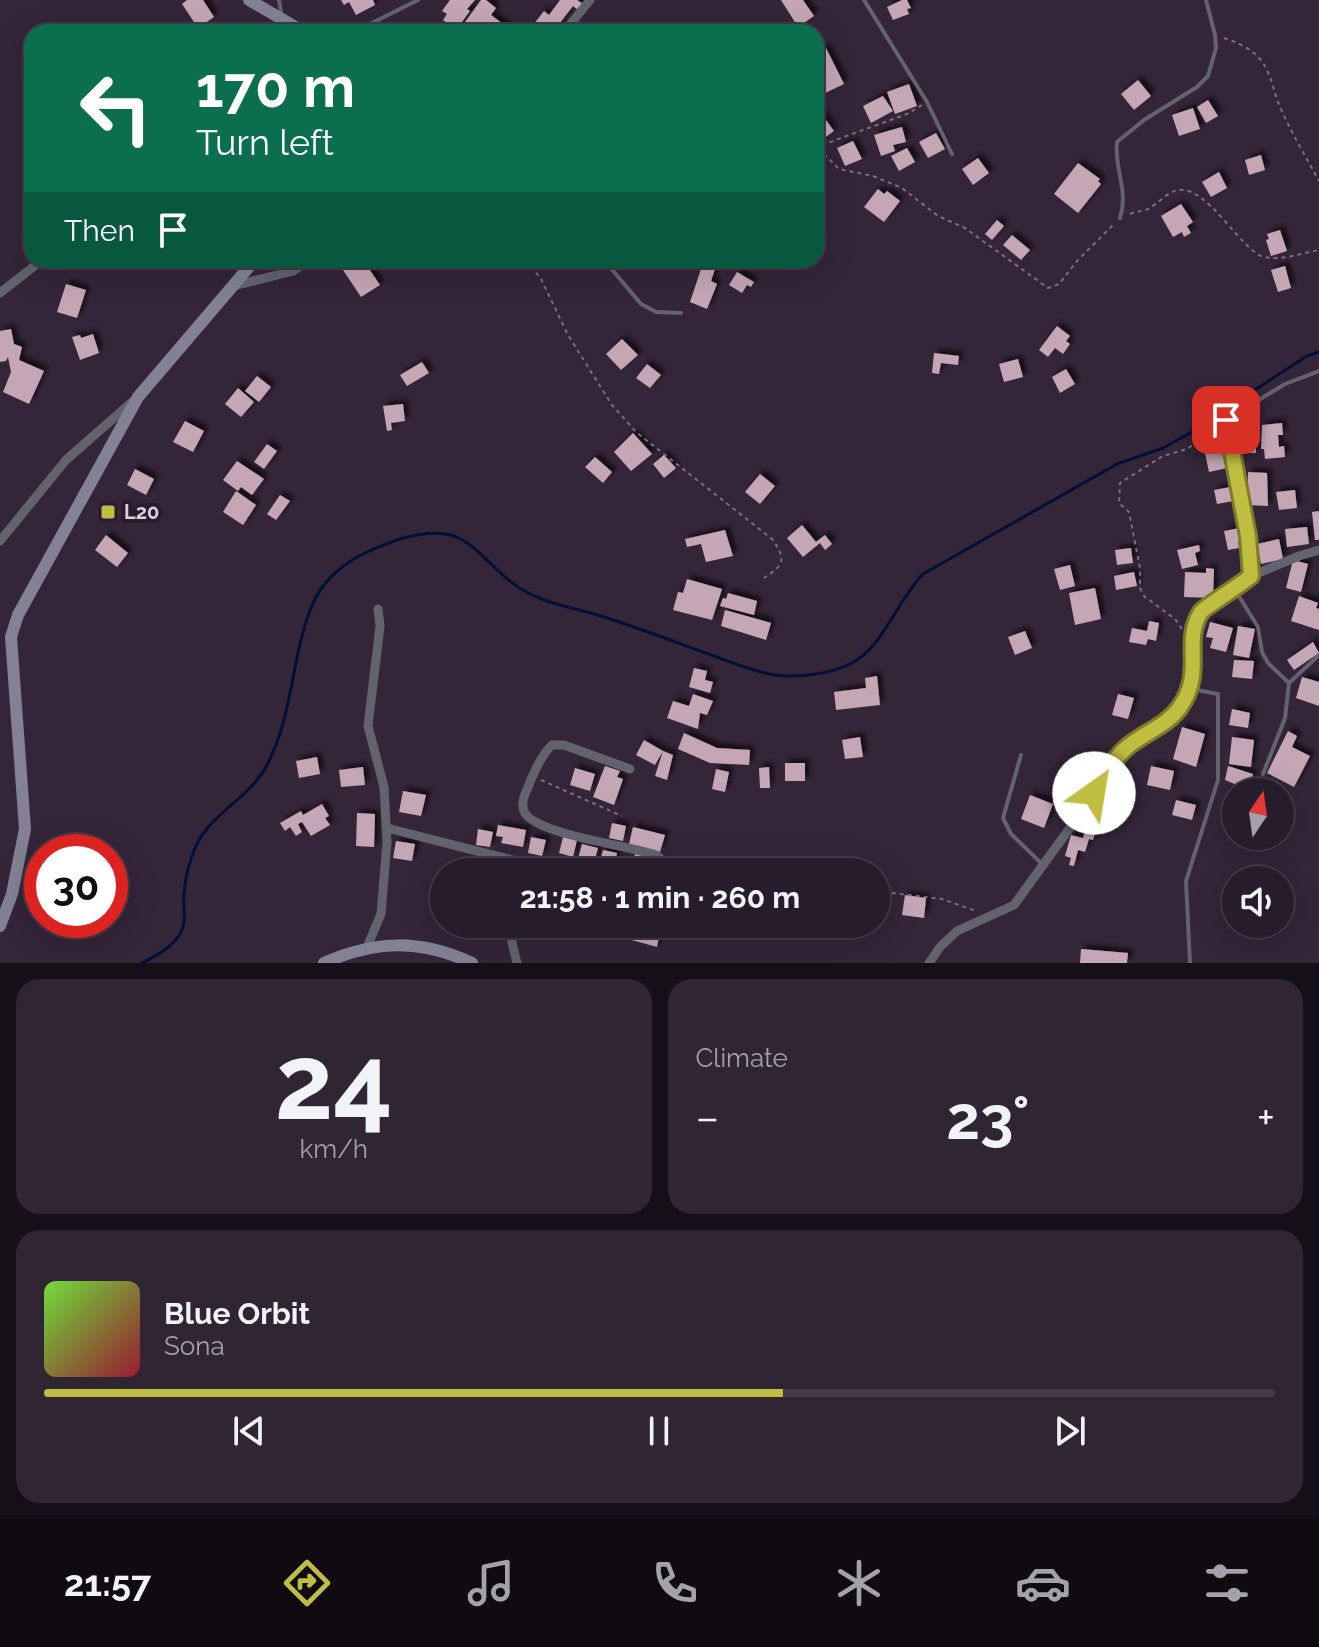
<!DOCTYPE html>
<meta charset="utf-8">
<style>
body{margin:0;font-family:Raleway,sans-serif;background:#2f2533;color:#f1f3f6;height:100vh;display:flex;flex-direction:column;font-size:30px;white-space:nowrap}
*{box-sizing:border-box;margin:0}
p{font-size:26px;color:#a4a1a9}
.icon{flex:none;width:44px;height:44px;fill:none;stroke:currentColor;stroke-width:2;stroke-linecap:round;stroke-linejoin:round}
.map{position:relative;height:963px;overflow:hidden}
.drawer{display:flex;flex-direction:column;gap:16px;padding:16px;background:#150f18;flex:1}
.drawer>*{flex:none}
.hud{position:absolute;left:24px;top:24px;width:800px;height:244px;border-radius:24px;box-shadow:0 8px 32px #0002,0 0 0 2px #433a47;background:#0b6e4f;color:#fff;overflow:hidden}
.needle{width:52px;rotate:13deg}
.controls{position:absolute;left:1222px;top:778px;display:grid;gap:16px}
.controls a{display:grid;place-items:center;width:72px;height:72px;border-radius:50%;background:#271c2b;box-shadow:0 8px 32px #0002,0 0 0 2px #433a47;font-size:40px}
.speed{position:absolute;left:24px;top:834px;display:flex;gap:16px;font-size:40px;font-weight:700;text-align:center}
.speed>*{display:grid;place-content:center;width:104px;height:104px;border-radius:50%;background:#271c2b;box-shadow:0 8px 32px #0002,0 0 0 2px #433a47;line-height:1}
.speed .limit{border:12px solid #d22;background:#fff;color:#111}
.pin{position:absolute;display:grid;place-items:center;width:68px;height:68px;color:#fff;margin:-34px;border-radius:16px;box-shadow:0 4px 12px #0006}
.me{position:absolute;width:88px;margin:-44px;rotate:32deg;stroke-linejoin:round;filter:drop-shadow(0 0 6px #0008)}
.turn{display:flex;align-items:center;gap:28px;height:168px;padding:0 40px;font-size:36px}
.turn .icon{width:104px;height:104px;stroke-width:2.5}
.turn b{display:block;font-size:56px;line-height:68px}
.then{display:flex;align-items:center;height:76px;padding:0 40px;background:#0003;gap:16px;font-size:30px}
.big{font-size:60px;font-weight:700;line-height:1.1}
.drawer .card{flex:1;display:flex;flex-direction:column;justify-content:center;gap:12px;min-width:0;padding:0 28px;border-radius:24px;background:#2f2533}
.drawer .dial{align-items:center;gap:0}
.dial b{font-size:104px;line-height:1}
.song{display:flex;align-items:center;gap:24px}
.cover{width:96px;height:96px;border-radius:12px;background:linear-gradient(135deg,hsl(100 70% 55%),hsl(350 70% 35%))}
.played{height:8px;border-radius:4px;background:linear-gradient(90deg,#c0be40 60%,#433a47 60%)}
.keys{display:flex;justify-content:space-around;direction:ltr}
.heat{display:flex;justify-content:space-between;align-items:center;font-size:44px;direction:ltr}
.drawer .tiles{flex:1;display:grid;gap:16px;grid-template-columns:1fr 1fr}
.card:last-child{grid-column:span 2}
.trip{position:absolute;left:430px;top:858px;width:460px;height:80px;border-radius:40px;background:#271c2b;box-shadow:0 8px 32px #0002,0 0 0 2px #433a47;font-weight:700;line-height:80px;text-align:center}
.tab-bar{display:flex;height:128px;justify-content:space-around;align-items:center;background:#100b11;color:#a4a1a9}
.tab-bar .icon{width:56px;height:56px}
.tab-bar .current{color:#c0be40}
.tab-bar b{font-size:36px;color:#f1f3f6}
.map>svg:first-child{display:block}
</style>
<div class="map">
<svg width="1319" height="963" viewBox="0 0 1319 963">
<defs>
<filter id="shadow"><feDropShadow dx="4.5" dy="-4.5" stdDeviation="2" flood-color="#0009"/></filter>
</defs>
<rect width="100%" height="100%" fill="#342539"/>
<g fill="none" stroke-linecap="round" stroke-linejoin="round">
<path stroke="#000f36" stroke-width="3" d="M 142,963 C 158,955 181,943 184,923 C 185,913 183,903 184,893 C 185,879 190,859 196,846 C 211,813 250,798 267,765 C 295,712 291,647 316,597 C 326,578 346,562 365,553 C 388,542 420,530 446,534 C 475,538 496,576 523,590 C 547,604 571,607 597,615 C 638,627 677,643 717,657 C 736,664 755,672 775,675 C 798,678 831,674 852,663 C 883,647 898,599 923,574 L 1117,464 L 1163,448 L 1219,417 L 1253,391 L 1307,356 L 1319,352"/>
</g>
<path fill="#c4a6b4" filter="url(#shadow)" d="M 187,0 L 203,0 L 214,17 L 198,28 L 182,4 Z
M 341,0 L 373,0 L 375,5 L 356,15 L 349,2 L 344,5 Z
M 450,0 L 475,0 L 467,9 L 470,11 L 456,30 L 443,20 L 447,14 L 442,11 Z
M 481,0 L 486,0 L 496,8 L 491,15 L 507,27 L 504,32 L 478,32 L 465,22 Z
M 560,0 L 577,0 L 583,4 L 578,10 L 573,6 L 553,32 L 534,32 L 530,29 L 544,11 L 549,15 Z
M 781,0 L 803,0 L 814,16 L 798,27 Z
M 902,0 L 907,0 L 911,8 L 907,9 L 909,14 L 893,20 L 887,7 Z
M 826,48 L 844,84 L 823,94 L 816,80 L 816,53 Z
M 1138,80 L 1151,96 L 1134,110 L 1121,94 Z
M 909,84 L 917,106 L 895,114 L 887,92 Z
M 883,96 L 893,111 L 871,123 L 863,106 Z
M 1208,100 L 1218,116 L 1206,123 L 1197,107 Z
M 1193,108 L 1200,129 L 1179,136 L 1172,115 Z
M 823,116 L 834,131 L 820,141 L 816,135 L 816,121 Z
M 902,127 L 906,142 L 893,145 L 895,151 L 881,156 L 874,135 Z
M 936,133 L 945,149 L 928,158 L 919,142 Z
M 853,141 L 862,159 L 845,166 L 837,148 Z
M 907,148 L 915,162 L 899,171 L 891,156 Z
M 1261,155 L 1265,170 L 1249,175 L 1245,160 Z
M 978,158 L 989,173 L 973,185 L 962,169 Z
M 1078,163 L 1100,179 L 1098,181 L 1101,184 L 1078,213 L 1054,194 Z
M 1219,172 L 1227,188 L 1211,197 L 1202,182 Z
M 878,189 L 884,194 L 887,191 L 900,201 L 884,222 L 864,207 Z
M 1181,204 L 1193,222 L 1187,226 L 1191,233 L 1184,237 L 1182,232 L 1173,237 L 1161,216 Z
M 997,220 L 1004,226 L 992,240 L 985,234 Z
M 1280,230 L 1287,251 L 1271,256 L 1266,240 L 1269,239 L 1267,234 Z
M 1012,235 L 1030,250 L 1021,260 L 1003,245 Z
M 358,260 L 363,260 L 380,285 L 361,297 L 343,270 Z
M 704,260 L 727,263 L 724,270 L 716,266 L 711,281 L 717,284 L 707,309 L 690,302 Z
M 1285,266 L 1291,288 L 1278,292 L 1271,270 Z
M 737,272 L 754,282 L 751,287 L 747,285 L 742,293 L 729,285 Z
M 66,284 L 86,290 L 77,318 L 57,312 Z
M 1057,326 L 1070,336 L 1066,341 L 1070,344 L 1063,354 L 1055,348 L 1048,357 L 1039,350 Z
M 11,329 L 14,344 L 22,347 L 19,360 L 44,371 L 29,404 L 3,392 L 11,372 L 8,357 L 6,361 L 0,362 L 0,331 Z
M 93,334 L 99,353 L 80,360 L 72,337 L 80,335 L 81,338 Z
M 622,339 L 638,355 L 621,370 L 606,354 Z
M 934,353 L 959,356 L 958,365 L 941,363 L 939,374 L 932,373 Z
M 1018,359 L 1023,377 L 1004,382 L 999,364 Z
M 422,362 L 429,373 L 407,386 L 400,375 Z
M 647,364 L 661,375 L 650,388 L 636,378 Z
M 1066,369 L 1075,384 L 1060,393 L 1052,377 Z
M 257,376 L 271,387 L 259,402 L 245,391 Z
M 238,388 L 254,402 L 241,417 L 225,404 Z
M 403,404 L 405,421 L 391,423 L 392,430 L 387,431 L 383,406 Z
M 185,421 L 204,431 L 193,452 L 173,442 Z
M 1282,423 L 1283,435 L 1278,435 L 1279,447 L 1284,446 L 1285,457 L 1265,459 L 1264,449 L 1261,449 L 1262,425 Z
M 1238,428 L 1256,428 L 1256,453 L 1238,453 Z
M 633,433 L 652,454 L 631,471 L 614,452 Z
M 1226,435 L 1232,467 L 1209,472 L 1202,439 Z
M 267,444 L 277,451 L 264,469 L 254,462 Z
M 664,455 L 676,468 L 664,478 L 653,464 Z
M 595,457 L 612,472 L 603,483 L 585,467 Z
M 237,461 L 264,479 L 252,495 L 241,487 L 238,491 L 223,480 Z
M 135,469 L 154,479 L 146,495 L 127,485 Z
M 1248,472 L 1267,473 L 1268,506 L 1247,505 Z
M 760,474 L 775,486 L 760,504 L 745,492 Z
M 1236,486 L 1239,500 L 1217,504 L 1214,490 Z
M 1295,490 L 1297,508 L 1279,510 L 1276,492 Z
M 236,491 L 256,505 L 243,525 L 223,512 Z
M 280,495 L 290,501 L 276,520 L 267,514 Z
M 1319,511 L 1319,540 L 1315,540 L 1312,512 Z
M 802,525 L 816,542 L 825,535 L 832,544 L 825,550 L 820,543 L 803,557 L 787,538 Z
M 1245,527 L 1248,540 L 1238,542 L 1239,548 L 1228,550 L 1224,531 Z
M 1307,527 L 1309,544 L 1287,547 L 1285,529 Z
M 725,530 L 733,556 L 706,562 L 701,544 L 687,547 L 685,539 Z
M 106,535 L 128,553 L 117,567 L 95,550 Z
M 1279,539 L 1283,559 L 1261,564 L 1257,544 Z
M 1199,545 L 1200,551 L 1195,553 L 1198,565 L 1182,569 L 1177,550 Z
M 1131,548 L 1133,563 L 1117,565 L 1115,550 Z
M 1293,560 L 1308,564 L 1301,592 L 1286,588 Z
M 1070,565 L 1075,586 L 1060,590 L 1054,569 Z
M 1206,568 L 1214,569 L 1213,598 L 1184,597 L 1185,572 L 1206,573 Z
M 1134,572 L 1137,586 L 1116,590 L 1114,576 Z
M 687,579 L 722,589 L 712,620 L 673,610 L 678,592 L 683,593 Z
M 1095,588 L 1101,619 L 1075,625 L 1069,593 Z
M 728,593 L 757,601 L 754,615 L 720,606 L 723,598 L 726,599 Z
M 1299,596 L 1318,603 L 1316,608 L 1319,609 L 1319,630 L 1291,621 Z
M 725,610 L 771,623 L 766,640 L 721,626 Z
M 1149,621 L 1159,623 L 1156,641 L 1148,639 L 1146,645 L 1129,642 L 1132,628 L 1147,631 Z
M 1210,622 L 1233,628 L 1226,652 L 1210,648 L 1213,638 L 1206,637 Z
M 1238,626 L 1255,629 L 1249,658 L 1233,655 Z
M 1025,631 L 1032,648 L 1015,655 L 1008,637 Z
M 1313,642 L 1319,653 L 1294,670 L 1287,660 Z
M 1234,660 L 1254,661 L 1252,679 L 1232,677 Z
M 694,668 L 707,671 L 705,680 L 713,682 L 710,693 L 689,687 Z
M 877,676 L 880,705 L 836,710 L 834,692 L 866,688 L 865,678 Z
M 1302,677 L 1319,682 L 1319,706 L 1296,698 Z
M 693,694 L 713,701 L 707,715 L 700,713 L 698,729 L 667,718 L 673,701 L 689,706 Z
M 1118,694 L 1134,698 L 1128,719 L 1112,715 Z
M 1232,709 L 1250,713 L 1248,728 L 1229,725 Z
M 1182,727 L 1205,734 L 1196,767 L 1173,759 Z
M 1288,731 L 1297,736 L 1292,747 L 1310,756 L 1294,787 L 1267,773 Z
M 684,733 L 717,748 L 750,750 L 749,765 L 710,763 L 678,749 Z
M 860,737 L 863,757 L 845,759 L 842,740 Z
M 1232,737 L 1254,740 L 1251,767 L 1229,764 Z
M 644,740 L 663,751 L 655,765 L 636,755 Z
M 663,751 L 673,755 L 667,780 L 655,776 Z
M 317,757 L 320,774 L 299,778 L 296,761 Z
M 785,763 L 805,763 L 805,781 L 785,781 Z
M 605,766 L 620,771 L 617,777 L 623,779 L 614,805 L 593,797 Z
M 1151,766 L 1174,771 L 1170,790 L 1147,785 Z
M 1228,766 L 1253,774 L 1249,790 L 1225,780 Z
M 363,767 L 365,785 L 341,787 L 339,770 Z
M 769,767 L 770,788 L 760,788 L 759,768 Z
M 575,768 L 595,774 L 590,791 L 570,785 Z
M 716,769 L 729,772 L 725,792 L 712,789 Z
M 403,791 L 426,795 L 421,816 L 399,812 Z
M 1030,795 L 1053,804 L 1044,828 L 1021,819 Z
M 1176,800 L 1196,805 L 1192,820 L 1172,815 Z
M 322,804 L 329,816 L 325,818 L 330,825 L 311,836 L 302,822 L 298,824 L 302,832 L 296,836 L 290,827 L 285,831 L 280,823 L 301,811 L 303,815 Z
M 357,813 L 375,814 L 374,847 L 356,846 Z
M 612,823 L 626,826 L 623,841 L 609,838 Z
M 498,825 L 526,830 L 523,847 L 501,843 L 503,837 L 496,836 Z
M 633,827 L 665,835 L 660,852 L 629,844 Z
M 478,829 L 493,832 L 490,847 L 476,845 Z
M 1085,830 L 1095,832 L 1093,840 L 1089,839 L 1085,852 L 1078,850 L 1074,866 L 1069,865 L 1071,858 L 1065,856 L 1071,835 L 1083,838 Z
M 531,837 L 546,840 L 542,856 L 528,853 Z
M 563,837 L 577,840 L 573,857 L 559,853 Z
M 396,841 L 415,844 L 412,861 L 393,858 Z
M 582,844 L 598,848 L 594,863 L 578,859 Z
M 603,850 L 617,853 L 614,868 L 599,865 Z
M 635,854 L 655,858 L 651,872 L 631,871 Z
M 905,895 L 926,898 L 924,918 L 902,915 Z
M 630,924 L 661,927 L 657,947 L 628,939 Z
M 1081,949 L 1128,953 L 1127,963 L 1080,963 Z"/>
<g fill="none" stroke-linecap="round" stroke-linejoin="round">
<path stroke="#7b6f80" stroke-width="2" stroke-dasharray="4 4" stroke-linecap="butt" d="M 1224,38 C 1236,42 1248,47 1257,56 C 1270,68 1272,86 1278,102 C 1289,129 1305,155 1319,181
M 922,105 L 907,114 L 822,145 L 819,149 L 839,169 L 873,176 L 902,188 L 938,216 L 965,228 L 1048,288 L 1059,284 L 1077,261 L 1115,223
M 1130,214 C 1136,212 1142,211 1148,209 C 1158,204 1168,191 1179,190 C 1208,186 1242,252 1264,257 C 1281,261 1302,253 1319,250
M 526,260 L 541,279 L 568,335 L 612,405 L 636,432 L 772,539 C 787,559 784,565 764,578
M 1182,629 L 1175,619 L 1144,596 L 1140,588 L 1140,568 L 1129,512 L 1119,503 L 1120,483 L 1163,456 L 1187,449 L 1218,426
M 541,780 L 622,816
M 876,891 L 942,899 L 976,911"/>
<path stroke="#63636f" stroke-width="4" d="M 279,0 L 282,17
M 864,0 L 927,102 L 952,154
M 354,32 L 418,0
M 1120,218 C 1129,191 1114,169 1117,142 L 1144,120 L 1197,87 L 1208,76 L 1216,48 L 1215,35 L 1206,0
M 604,260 L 641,304 L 656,312 L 681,313
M 1251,574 L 1248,536 L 1226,420 L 1285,384 L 1319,371
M 1235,590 L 1258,627 L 1262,652 L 1268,663 L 1289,683
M 1021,755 L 1003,818 L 1011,834 L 1041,863
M 1263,774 L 1285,718 L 1289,683 L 1319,655
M 1190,963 L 1186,881 L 1218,780 L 1218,694 L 1191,689"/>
<path stroke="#63636f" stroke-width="9" d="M 564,32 L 590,0
M 233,286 L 293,271 L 309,260
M 0,293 L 42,260
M 0,541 L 66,460 L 132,402
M 630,769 L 564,745 L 552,745 C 542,754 535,770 530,782 C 527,791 520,801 524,811 C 532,834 632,846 656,855 L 660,858 L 660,872
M 387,828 L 512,860 L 512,872
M 512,860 L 616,872
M 512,924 L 512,943 L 517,963
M 367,947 L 381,914 L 387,842 L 384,787 L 368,726 L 380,626 L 378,609
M 929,963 L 940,947 L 957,931 L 1014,905 L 1080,814 L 1115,760 L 1127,748 L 1173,716 L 1182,705 L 1191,689 L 1195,669 L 1193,635 L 1202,611 L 1251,576 L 1299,556 L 1319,550"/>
<path stroke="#838294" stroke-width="12" d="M 249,0 L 304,32
M 0,926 L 12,894 L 25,829 L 11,637 L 18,615 L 138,397 L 255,260
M 324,963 C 375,940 420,939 472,963"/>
</g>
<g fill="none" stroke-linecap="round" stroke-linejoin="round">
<defs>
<path id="route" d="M 1094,793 C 1103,777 1112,761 1126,748 C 1143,733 1167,726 1180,707 C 1205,672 1182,641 1201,612 C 1205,607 1242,584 1251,576 L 1248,536 L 1226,420"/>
</defs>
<use href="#route" stroke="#7d7c2a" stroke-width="20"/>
<use href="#route" stroke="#c0be40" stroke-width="14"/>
</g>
<rect fill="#c0be40" stroke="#2a1b2e" stroke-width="3" x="100" y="504" width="16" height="16" rx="4"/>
<g text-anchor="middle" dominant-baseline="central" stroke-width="8" stroke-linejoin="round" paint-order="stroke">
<g font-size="20" font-weight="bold" fill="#dad0dd" stroke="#2a1b2e" text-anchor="start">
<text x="124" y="512">L20</text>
</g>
</g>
</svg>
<div class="controls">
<a><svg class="needle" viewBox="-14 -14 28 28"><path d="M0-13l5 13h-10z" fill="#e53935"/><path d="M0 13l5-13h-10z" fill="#a4a1a9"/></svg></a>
<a><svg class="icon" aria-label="sound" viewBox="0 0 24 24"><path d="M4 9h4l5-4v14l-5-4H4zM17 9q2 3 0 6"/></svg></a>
</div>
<div class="speed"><div class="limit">30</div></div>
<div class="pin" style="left:1226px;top:420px;background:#d93025"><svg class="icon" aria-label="arrive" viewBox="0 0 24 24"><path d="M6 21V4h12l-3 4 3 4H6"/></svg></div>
<svg class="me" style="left:1094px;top:793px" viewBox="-20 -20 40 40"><circle r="19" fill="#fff"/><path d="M0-13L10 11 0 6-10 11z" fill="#c0be40"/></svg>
<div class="trip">21:58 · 1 min · 260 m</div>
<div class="hud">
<div class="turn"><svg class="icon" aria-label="left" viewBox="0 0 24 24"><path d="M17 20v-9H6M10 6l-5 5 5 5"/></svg><div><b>170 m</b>Turn left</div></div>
<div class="then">Then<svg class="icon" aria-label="arrive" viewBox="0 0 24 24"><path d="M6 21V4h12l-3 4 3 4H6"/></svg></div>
</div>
</div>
<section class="drawer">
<div class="tiles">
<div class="card dial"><b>24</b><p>km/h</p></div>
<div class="card"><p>Climate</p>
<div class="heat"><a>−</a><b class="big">23°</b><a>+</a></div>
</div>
<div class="card">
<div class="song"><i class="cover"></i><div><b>Blue Orbit</b><p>Sona</p></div></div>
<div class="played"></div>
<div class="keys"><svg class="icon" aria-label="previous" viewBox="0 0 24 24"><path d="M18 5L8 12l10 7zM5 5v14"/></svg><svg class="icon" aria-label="pause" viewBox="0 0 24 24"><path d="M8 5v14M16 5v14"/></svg><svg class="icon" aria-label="next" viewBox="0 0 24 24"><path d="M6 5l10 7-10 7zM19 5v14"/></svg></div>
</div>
</div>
</section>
<nav class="tab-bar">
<b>21:57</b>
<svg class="icon current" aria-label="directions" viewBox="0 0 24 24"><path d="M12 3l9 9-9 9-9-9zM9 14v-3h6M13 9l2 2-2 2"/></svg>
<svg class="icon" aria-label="music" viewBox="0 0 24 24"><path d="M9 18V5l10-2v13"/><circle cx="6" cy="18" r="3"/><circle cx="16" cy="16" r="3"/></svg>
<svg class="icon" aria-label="phone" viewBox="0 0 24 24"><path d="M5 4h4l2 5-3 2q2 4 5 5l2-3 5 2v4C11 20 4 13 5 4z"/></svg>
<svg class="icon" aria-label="climate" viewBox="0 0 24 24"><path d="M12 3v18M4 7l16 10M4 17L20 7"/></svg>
<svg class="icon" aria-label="car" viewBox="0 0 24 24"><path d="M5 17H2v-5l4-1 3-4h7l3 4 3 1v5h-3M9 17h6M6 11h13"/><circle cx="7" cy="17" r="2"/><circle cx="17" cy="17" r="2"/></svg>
<svg class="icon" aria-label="filters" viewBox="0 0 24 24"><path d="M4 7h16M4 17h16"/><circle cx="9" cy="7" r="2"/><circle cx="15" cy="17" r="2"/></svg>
</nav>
